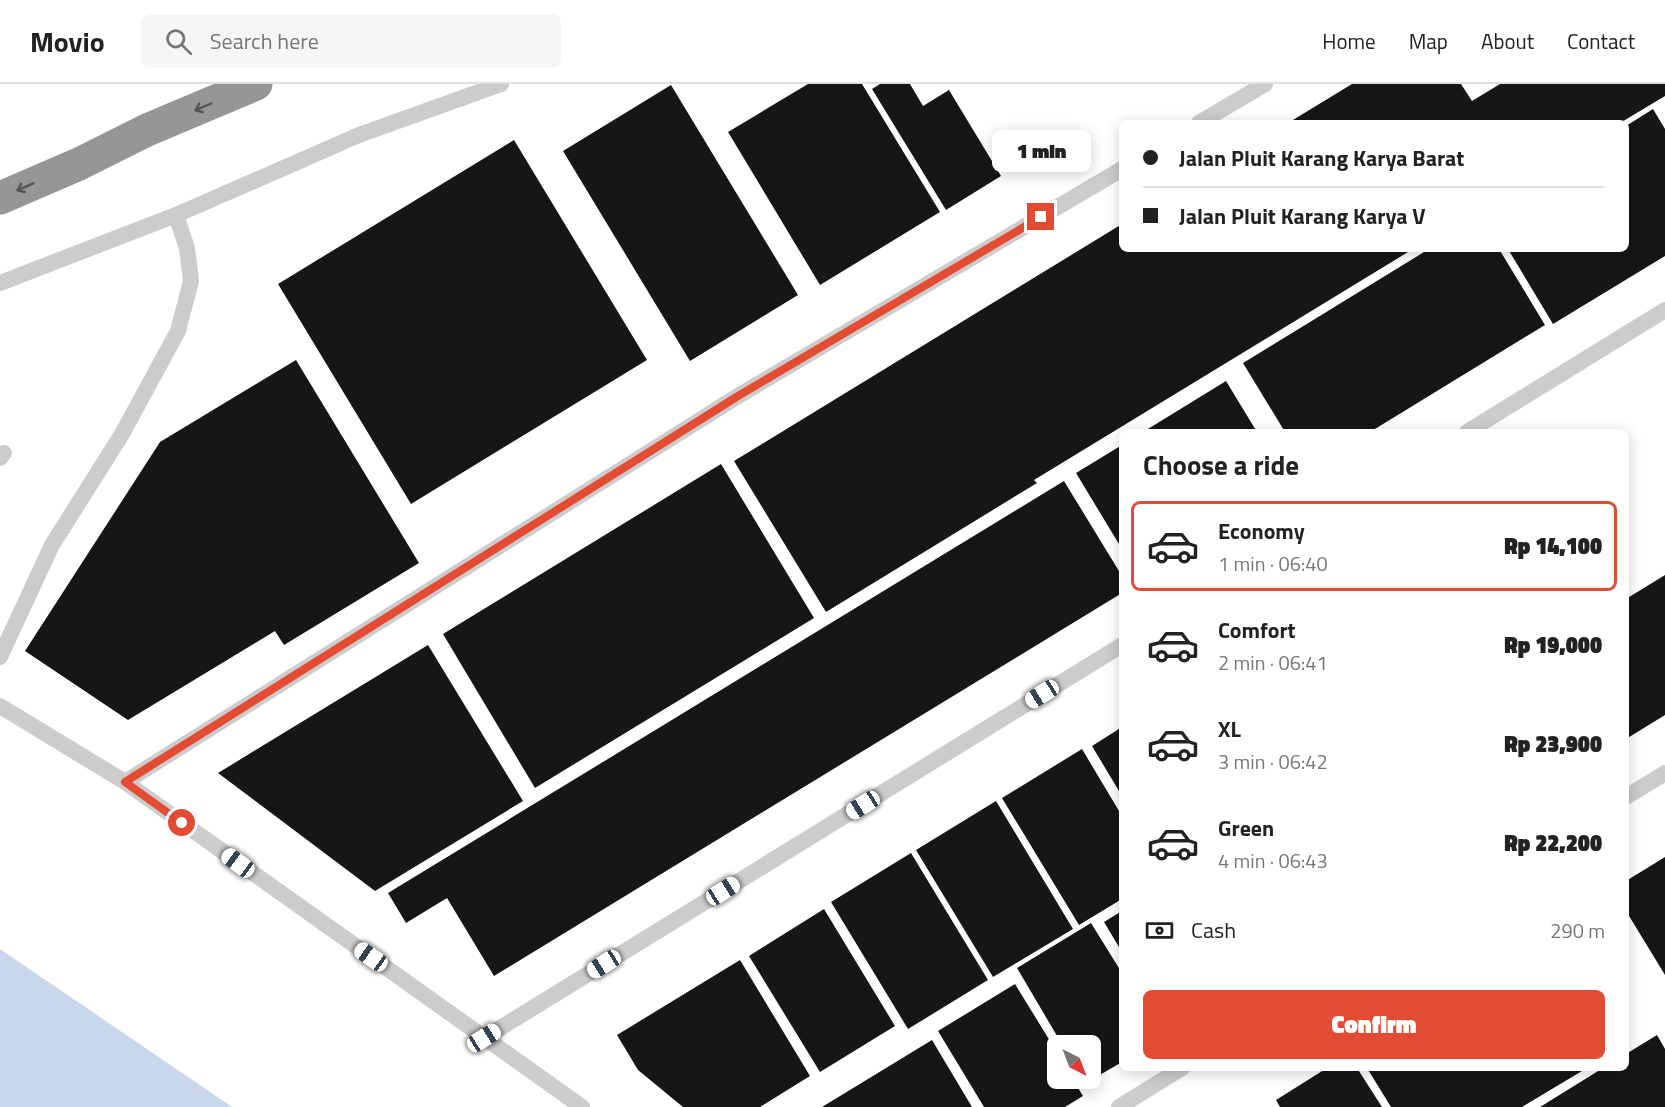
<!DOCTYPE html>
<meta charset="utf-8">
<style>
body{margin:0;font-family:"Titillium Web",sans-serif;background:#f6f6f6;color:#222;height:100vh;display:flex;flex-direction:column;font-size:22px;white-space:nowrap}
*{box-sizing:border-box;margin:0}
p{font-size:20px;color:#767676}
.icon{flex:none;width:33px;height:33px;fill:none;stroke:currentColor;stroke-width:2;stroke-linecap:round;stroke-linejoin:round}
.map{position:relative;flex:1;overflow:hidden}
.drawer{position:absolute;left:1119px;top:345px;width:510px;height:642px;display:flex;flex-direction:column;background:#fff;border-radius:9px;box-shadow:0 3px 15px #0003}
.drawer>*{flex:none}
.banner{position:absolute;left:1119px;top:36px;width:510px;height:132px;border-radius:9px;box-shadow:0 3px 15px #0003;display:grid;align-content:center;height:132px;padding:0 24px;background:#fff}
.needle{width:39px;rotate:138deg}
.controls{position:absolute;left:1047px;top:951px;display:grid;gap:12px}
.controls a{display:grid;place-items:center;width:54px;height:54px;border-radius:9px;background:#fff;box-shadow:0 3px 15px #0003;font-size:30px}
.end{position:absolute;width:27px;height:27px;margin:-14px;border:8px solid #e34c33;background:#fff;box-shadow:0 0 0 3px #fff}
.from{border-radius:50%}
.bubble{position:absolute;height:42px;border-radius:9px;background:#fff;box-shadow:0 3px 15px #0003;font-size:20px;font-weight:800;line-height:42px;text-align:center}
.car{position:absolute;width:18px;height:36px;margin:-18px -9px;border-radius:8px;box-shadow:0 0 4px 2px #0007;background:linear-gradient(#fff 24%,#345 0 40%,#fff 0 76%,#345 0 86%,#fff 0)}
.banner b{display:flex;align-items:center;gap:21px;height:57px;font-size:22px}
.banner b+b{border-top:2px solid #e0e0e0}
.banner i{width:15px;height:15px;background:#222}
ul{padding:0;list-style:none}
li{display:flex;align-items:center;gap:18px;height:90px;margin:0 12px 9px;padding:0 12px;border:3px solid transparent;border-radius:9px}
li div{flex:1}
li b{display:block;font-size:22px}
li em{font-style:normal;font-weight:800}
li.on{border-color:#e34c33}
li>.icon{width:54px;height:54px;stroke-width:1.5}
h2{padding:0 24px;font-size:27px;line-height:72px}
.pay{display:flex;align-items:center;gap:15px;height:66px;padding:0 24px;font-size:22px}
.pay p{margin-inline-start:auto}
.cta{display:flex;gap:12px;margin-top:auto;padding:12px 24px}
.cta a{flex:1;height:69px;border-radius:9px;background:#e34c33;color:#fff;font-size:24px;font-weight:800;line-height:69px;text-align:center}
header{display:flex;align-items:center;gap:36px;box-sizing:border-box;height:84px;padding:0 30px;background:#fff;border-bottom:2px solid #e0e0e0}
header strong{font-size:28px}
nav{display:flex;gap:33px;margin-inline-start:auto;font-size:21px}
.search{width:420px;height:54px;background:#f6f6f6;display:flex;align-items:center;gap:15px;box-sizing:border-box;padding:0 21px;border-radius:9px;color:#767676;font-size:22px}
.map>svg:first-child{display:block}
.water{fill:#c9d7ec}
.building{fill:#161616}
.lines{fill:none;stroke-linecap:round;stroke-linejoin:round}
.service{stroke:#ccc;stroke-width:16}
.motorway{stroke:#969696;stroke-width:33}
.oneway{stroke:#535353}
.route{stroke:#e34c33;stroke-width:8}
</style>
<header>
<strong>Movio</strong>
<div class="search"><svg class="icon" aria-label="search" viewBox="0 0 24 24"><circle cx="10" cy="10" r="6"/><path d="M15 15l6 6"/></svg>Search here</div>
<nav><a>Home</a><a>Map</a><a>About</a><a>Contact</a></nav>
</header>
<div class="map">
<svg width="1665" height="1023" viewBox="0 0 1665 1023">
<rect width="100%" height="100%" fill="#fff"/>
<path class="water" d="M0,865l232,158h-232z"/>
<path class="building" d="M808,0h54l78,128 -120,73 -92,-153z
M880,0h30l13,22 26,-16 52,86 -55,34 -74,-121z
M1352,0h109l11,17 28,-17h165v12l-45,27h-332z
M671,1l127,210 -108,66 -127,-210z
M1653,25l12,20v127l-112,68 -45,-75h118v-123z
M514,56l133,220 -236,144 -133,-220z
M1122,140v25h291l-379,231 3,3 -211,129 -92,-151z
M1429,165h70l46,76 -175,107h-85l-42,-69z
M296,276l123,203 -135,82 -9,-14 -147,89 -103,-69 135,-209z
M1226,297l31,51h-114z
M1122,361v104l-46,-76z
M721,380l93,154 -279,170 -92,-154z
M1064,397l58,95v17l-628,383 -47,-78 -41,25 -18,-30z
M1665,491v140l-39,24v-140z
M428,561l95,156 -148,90 -157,-118z
M1122,643v69l-30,-50z
M1082,665l40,67v83l-43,26 -77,-127z
M996,717l77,128 -80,48 -77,-127z
M911,769l77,127 -80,49 -77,-127z
M1665,773v118l-39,-64v-30z
M824,825l71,117 -75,46 -71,-116z
M1122,827v41l-18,-30z
M1091,839l31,50v89l-36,21 -3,-5h7v-32h-27l-46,-78z
M740,876l70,116 -50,31h-77l-45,-37 -21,-35z
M1015,900l43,70v24h14l11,18 -18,11h-81l-46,-76z
M1657,951l8,14v58h-125l63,-39h23v-14z
M932,956l40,67h-150z
M1327,984h30l25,39h-102l-4,-7z
M1367,984h220l-65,39h-131z"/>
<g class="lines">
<path class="service" d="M1199,39l66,-39
M0,199l176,-68 183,-80 142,-51
M1467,348l198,-122
M0,374l4,-5
M0,573l52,-112 70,-111 56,-103 13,-50 -4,-33 -11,-33
M0,622l125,76 457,325
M125,698l613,-386 384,-227
M1626,713l39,-24
M484,954l638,-393
M1119,1023l63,-39"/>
<path class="motorway" d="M0,114l79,-34 68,-34 109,-46"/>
</g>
<defs><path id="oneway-shaft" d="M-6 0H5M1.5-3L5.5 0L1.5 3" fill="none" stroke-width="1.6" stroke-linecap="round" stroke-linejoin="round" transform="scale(1.5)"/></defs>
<g class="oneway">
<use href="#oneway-shaft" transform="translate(203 23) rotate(157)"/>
<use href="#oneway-shaft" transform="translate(25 103) rotate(156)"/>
</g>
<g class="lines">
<path class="route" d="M182,739l-57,-41 613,-386 303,-179"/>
</g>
</svg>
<div class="controls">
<a><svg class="needle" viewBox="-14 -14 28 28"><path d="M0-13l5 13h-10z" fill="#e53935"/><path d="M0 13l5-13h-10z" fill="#767676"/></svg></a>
</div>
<i class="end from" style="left:182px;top:739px"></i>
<i class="end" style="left:1041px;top:133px"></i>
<div class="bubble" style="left:992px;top:46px;width:99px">1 min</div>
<i class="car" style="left:1042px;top:610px;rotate:238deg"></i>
<i class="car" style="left:863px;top:721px;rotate:238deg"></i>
<i class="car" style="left:238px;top:779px;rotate:306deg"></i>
<i class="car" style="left:723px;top:807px;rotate:58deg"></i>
<i class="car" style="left:371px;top:873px;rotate:305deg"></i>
<i class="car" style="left:604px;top:880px;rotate:238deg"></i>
<i class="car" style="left:484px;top:954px;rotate:58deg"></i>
<div class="banner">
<b><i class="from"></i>Jalan Pluit Karang Karya Barat</b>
<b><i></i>Jalan Pluit Karang Karya V</b>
</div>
<section class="drawer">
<h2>Choose a ride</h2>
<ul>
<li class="on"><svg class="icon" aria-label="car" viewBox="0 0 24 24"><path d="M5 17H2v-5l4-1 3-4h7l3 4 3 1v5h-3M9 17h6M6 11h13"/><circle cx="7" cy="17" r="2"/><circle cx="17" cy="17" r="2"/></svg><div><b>Economy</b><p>1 min · 06:40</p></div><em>Rp 14,100</em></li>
<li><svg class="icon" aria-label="car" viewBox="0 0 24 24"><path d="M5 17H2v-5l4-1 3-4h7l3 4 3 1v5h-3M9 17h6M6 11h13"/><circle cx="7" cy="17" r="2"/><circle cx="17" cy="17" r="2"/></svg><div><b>Comfort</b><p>2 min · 06:41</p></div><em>Rp 19,000</em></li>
<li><svg class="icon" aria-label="car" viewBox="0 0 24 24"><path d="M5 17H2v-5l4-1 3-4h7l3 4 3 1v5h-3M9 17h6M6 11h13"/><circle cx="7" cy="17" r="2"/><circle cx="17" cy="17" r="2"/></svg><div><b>XL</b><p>3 min · 06:42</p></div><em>Rp 23,900</em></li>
<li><svg class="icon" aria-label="car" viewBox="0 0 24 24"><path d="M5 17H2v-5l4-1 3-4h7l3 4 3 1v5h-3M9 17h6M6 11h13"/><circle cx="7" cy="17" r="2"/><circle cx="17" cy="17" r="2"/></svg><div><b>Green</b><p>4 min · 06:43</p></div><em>Rp 22,200</em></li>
</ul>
<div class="pay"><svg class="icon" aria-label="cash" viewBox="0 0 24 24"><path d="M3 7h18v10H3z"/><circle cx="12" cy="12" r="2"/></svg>Cash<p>290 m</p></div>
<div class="cta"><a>Confirm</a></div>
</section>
</div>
